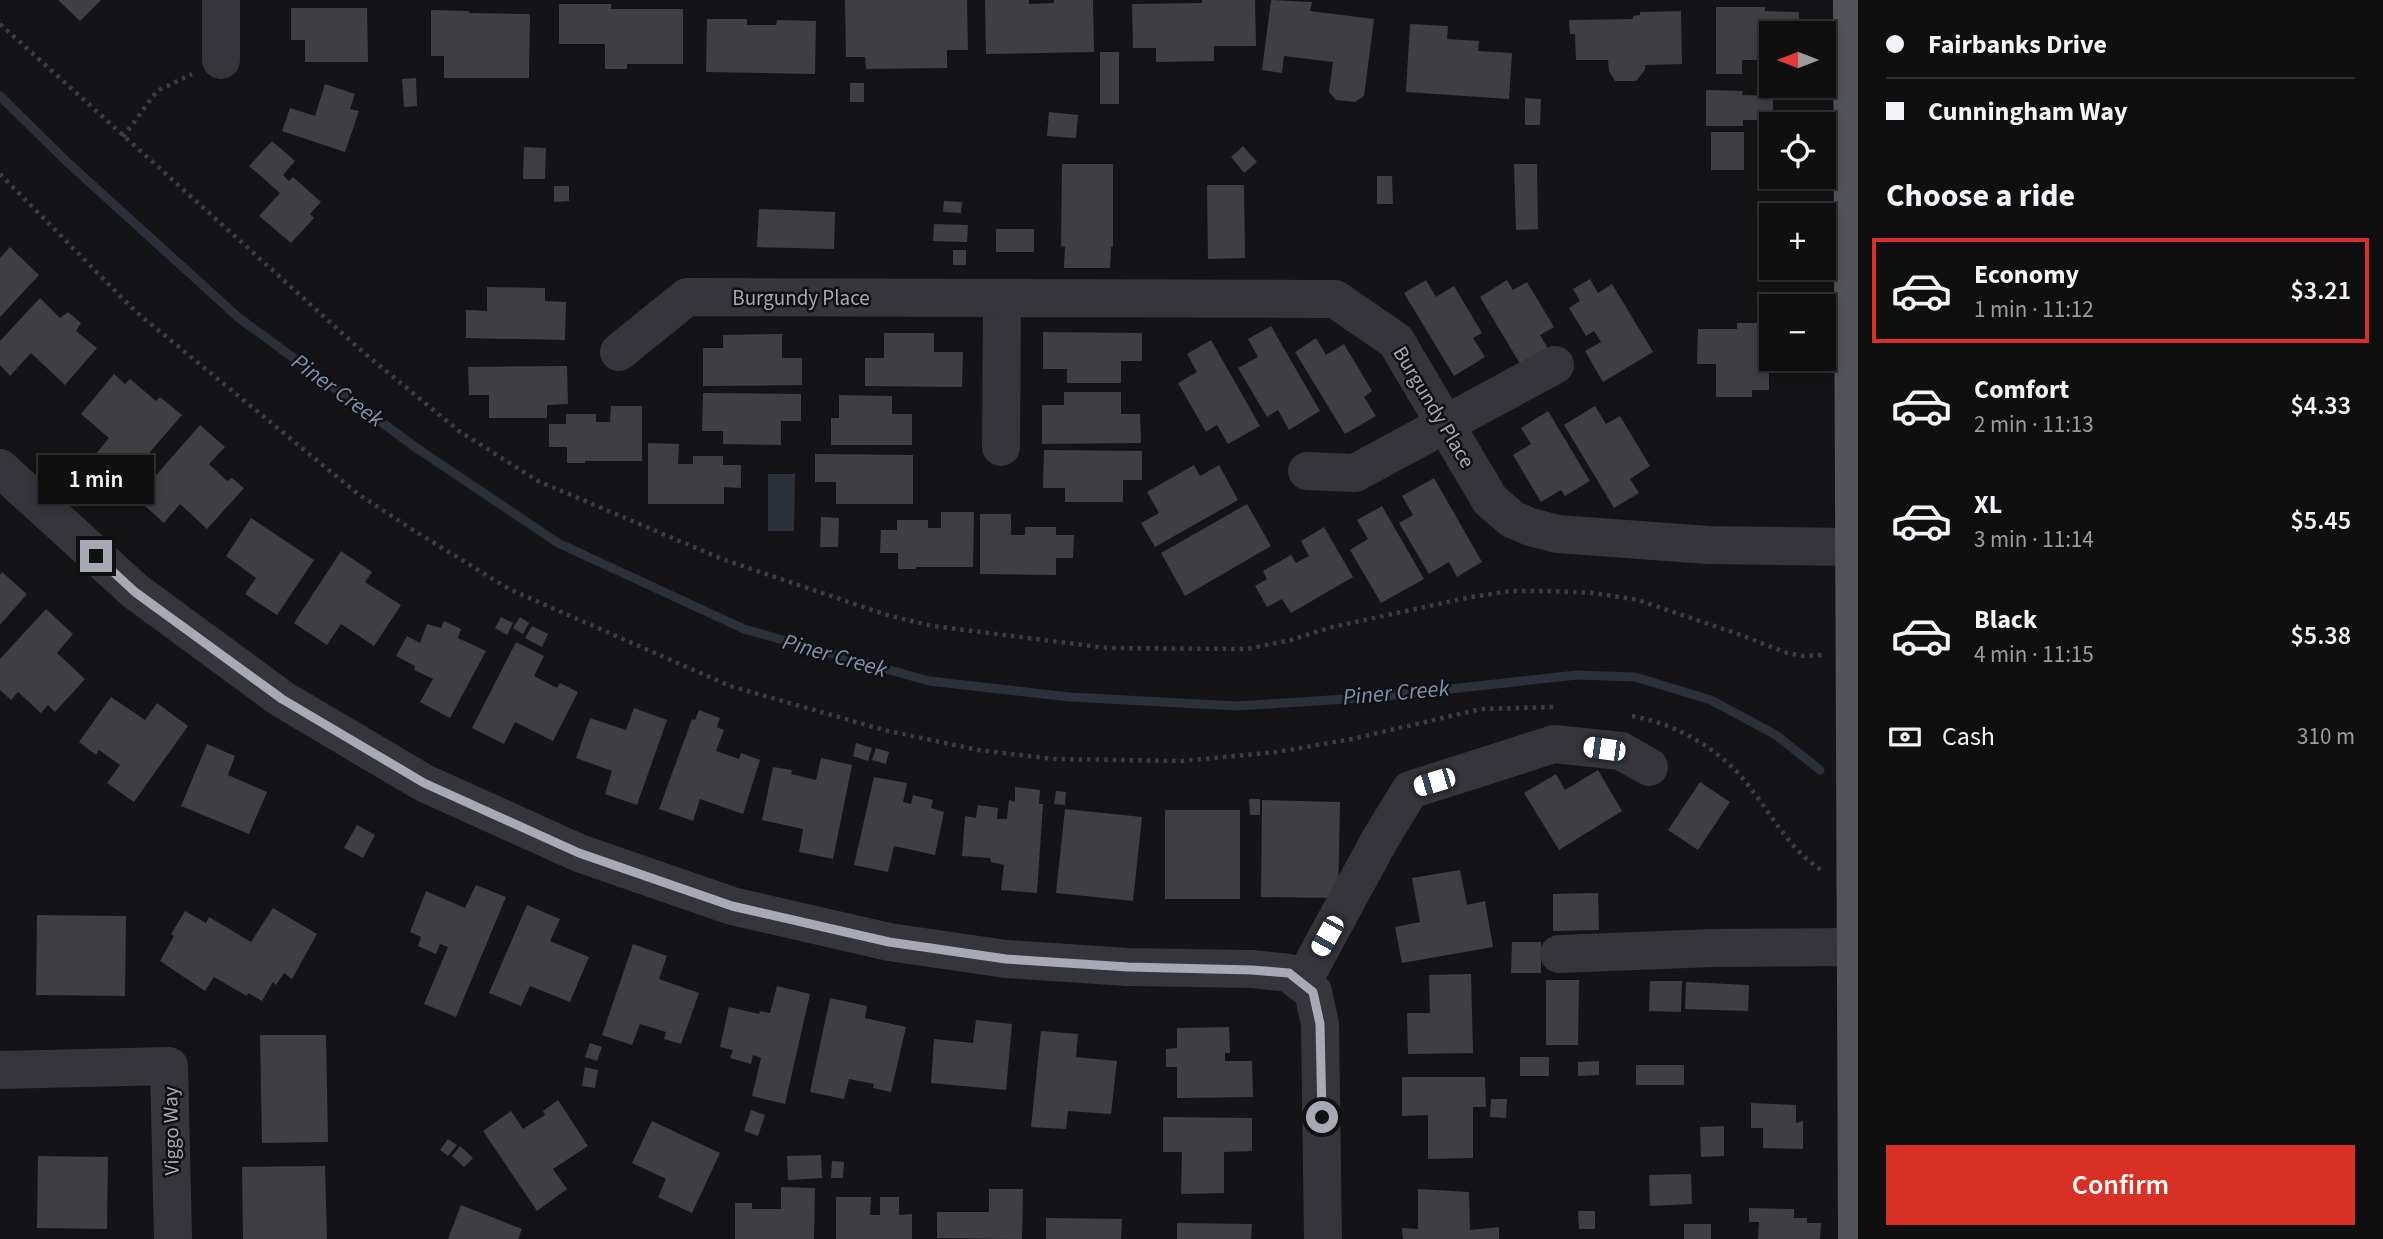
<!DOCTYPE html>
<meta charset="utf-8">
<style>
body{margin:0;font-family:"Source Sans 3",sans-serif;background:#181819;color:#f1f3f6;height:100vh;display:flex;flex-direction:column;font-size:26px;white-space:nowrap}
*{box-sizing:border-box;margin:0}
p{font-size:23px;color:#9b9c9f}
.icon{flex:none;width:38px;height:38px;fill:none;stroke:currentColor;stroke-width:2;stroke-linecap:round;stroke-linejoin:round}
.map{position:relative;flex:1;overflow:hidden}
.side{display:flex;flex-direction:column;background:#0f0f10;width:525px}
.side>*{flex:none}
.banner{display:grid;align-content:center;height:154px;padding:0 28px;background:#0f0f10}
.needle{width:46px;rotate:270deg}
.fabs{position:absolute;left:1759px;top:21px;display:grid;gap:14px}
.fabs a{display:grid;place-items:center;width:77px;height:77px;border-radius:0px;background:#0f0f10;box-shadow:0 4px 10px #0003,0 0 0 2px #2f2f30;font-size:35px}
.end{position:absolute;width:32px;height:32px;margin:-16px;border:9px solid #a7a9b5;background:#111;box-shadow:0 0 0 4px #111}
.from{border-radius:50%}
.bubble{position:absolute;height:49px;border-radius:0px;background:#0f0f10;box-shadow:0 4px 10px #0003,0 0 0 2px #2f2f30;font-size:23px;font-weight:600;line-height:49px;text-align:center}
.car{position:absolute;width:21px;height:42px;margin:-21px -10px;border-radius:9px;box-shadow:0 0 5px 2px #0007;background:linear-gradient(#fff 24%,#345 0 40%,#fff 0 76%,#345 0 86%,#fff 0)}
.banner b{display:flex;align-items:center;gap:24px;height:66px;font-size:26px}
.banner b+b{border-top:2px solid #2f2f30}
.banner i{width:18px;height:18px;background:#f1f3f6}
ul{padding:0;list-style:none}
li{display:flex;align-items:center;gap:21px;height:105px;margin:0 14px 10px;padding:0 14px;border:4px solid transparent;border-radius:0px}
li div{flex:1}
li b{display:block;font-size:26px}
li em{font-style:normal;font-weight:600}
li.active{border-color:#d93025}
li>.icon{width:63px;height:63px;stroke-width:1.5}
h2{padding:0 28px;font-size:32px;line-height:84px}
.pay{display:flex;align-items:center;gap:18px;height:77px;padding:0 28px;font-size:26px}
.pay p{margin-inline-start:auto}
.action{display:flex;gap:14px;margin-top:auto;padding:14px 28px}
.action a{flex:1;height:80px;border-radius:0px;background:#d93025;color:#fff;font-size:28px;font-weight:600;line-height:80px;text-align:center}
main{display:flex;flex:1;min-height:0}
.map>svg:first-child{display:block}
.water{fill:#2b3039}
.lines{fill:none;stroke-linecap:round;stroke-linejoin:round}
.stream{stroke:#2b3039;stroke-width:9}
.building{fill:#3f3e43}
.path{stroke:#3c3c42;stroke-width:4.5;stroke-dasharray:3.5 5;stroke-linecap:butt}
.minor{stroke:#35353b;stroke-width:38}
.major{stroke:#525259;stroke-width:38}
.route{stroke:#a7a9b5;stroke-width:9}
.labels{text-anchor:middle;stroke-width:5;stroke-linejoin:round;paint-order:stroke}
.street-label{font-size:21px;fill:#a7a9b5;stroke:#100f11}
.water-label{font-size:23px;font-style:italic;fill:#7f91af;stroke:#100f11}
</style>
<main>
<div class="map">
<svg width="1858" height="1239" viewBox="0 0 1858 1239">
<rect width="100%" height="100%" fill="#141416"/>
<path class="water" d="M768,474h27l-1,57h-26z"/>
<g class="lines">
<path class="stream" d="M0,96l66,65 173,157 179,131 140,94 186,86 185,52 141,16 167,9 140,-9 200,-22 58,2 76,23 65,35 44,35"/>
</g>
<path class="building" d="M58,0h43l-21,21z
M845,0h122l1,50h-21v18l-81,1 -1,-12h-19z
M985,0h44v4l25,-1v-3h39l1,52 -108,2z
M1202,0h53l1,46h-42v15l-58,1v-14h-23l-1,-44 70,-1z
M1271,0l41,2 -2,9 64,8 -10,77 -9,6 -19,-2 -7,-8 4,-30 -49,-6 -2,17 -20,-3z
M559,4h52v5h72v55h-56v5h-22v-25h-46z
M1716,7h49v4l34,1v21h-28v53h28v6h-35v-32h-22v14h-26z
M291,8h76l1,54h-63v-22h-14z
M431,10l38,1v2l61,1 -1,64h-85v-22h-13z
M1681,11l1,53 -37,1v5l-9,11h-21l-6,-10 -1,-11h-32l-1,-26h-5l-1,-14 64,-1v-3l7,-1v-3z
M707,19h40v6h29l1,-5 39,1 -1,53 -109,-2z
M1410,24l38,2 -1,13 32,2 -1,10 34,2 -3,46 -103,-7z
M1100,52h19v52h-19z
M416,78l1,28 -13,1 -2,-28z
M850,83h14v19h-14z
M325,84l30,10 -5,15 9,2 -14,41 -63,-21 8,-23 25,8z
M1706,90l37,1 -1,4 31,1v24h-30v6h-37z
M1525,98l16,1 -1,26h-15z
M1049,112l29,3 -2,23 -29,-2z
M1711,132h33v38h-33z
M272,141l23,20 -12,14 6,6 4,-4 28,25 -11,12 4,4 -23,25 -32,-27 21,-23 -31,-27z
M1243,146l14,16 -13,11 -13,-16z
M524,147l22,1 -1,31h-22z
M1062,164h51v83h-2l-1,21h-46l1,-21 -4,-1z
M1514,164h23l1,65 -22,1z
M1377,176h15l1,28h-16z
M1207,185h37l1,73 -37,1z
M554,186h15v15l-15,1z
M944,201l18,1 -1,11 -18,-1z
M759,209l76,3 -1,37 -77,-2z
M934,224l34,1 -1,17 -34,-1z
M996,229h38v23h-38z
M10,247l29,28 -39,42v-59z
M953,250h13v15h-13z
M1590,279l8,14 14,-9 41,68 -50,30 -18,-31 16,-9 -7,-11 -8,5 -17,-28 11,-7 -7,-12z
M1426,280l10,17 18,-11 28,47 -9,5 12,19 -31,19 -50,-83z
M1507,280l6,10 14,-8 27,45 -14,8 9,15 -27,17 -42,-70z
M487,287l58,1v13l21,1 -1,38 -99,-2v-28l21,1z
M40,298l20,20 8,-6 13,11 -5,8 21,17 -32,37 -34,-32 -21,23 -10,-11v-24z
M1737,323h32v67h-17v7h-36v-33h-19l1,-35h39z
M1271,326l49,85 -31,19 -11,-20 -11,7 -29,-49 20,-11 -10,-18z
M1043,332l99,1v28h-21v22h-54v-14h-24z
M884,333h50v19h29l-1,35 -97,-1v-28h19z
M782,334v24h20v27l-99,1v-38h20v-13z
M1316,338l10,17 18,-11 28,47 -8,6 12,19 -31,18 -50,-82z
M1211,340l49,86 -32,18 -11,-19 -11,7 -28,-49 19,-11 -10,-18z
M567,366l1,38 -21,1v13h-58v-23h-20l-1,-28z
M114,374l11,10 5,-5 26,22 4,-4 22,18 -58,67 -30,-26 15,-18 -28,-24z
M1064,392h57v22h19l1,29 -99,1v-39h22z
M703,393l98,1v27h-20v24l-58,-1v-13h-21z
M839,395l53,1v18h20v31h-81v-27h8z
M611,406h31v55h-57v2h-18v-16h-18v-23h17v-10h30v8h14z
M1595,406l11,18 14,-8 30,50 -20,13 9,14 -25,15 -50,-83z
M1548,411l42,70 -25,15 -4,-6 -20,12 -28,-47 18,-11 -10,-16z
M200,425l25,22 -16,17 18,17 5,-3 12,10 -37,41 -27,-25 -16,19 -28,-25z
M648,443l31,1 -1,20h15v-8h30v9h18v23l-17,-1v17h-76z
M1044,450l98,1v29h-19v22h-58v-14h-22z
M815,454l98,1v49h-77v-22h-21z
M1194,465l6,11 19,-11 19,35 -83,47 -14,-24 18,-10 -12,-21z
M1434,478l48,84 -25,15 -8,-15 -20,12 -30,-51 14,-8 -11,-19z
M1247,504l24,42 -86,50 -24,-43z
M1382,506l42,73 -43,24 -31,-53 18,-11 -11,-19z
M941,512h33l-1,55h-57v2h-18v-16h-18l1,-23h16v-10h31v8h13z
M980,514h31v21h14v-8h31v8h18l-1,23h-17v17l-76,-1z
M821,517l18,1 -1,29h-18z
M251,518l63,42 -37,55 -32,-21 11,-16 -30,-22z
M1324,527l29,50 -62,36 -9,-14 -15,8 -12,-21 12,-7 -4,-8 28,-16 5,8 13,-7 -8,-15z
M341,551l31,21 -7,10 36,23 -27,41 -33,-22 -14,21 -33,-22z
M2,572l25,22 -27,31v-50z
M46,609l27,25 -16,19 28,26 -30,33 -7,-7 -7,8 -23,-21 -7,8 -11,-10v-31z
M501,617l12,6 -6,12 -12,-7z
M520,617l9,6 -6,11 -10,-6z
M444,621l17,8 -3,9 28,13 -36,67 -30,-16 13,-23 -19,-9 1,-4 -19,-10 11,-20 13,7 7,-19 14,4z
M532,626l16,8 -6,13 -17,-9z
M516,642l28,14 -10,20 23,12 3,-5 18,9 -25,49 -38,-19 -11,22 -32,-16z
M111,697l34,23 12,-17 31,23 -54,76 -27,-19 13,-18 -21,-15 -3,5 -17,-13z
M634,708l33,12 -30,85 -32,-11 7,-23 -36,-13 14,-40 36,12z
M699,710l21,8 -3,9 7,3 -8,21 23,8 2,-6 19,7 -17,54 -43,-15 -7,22 -34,-12 33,-90 3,1z
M856,743l16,5 -4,13 -15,-5z
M207,744l28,12 -7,19 39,17 -18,42 -68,-28z
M876,748l13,4 -3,12 -14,-4z
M821,758l31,7 -19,94 -34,-7 4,-23 -41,-9 11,-53 19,3 -1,4 25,6z
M1598,770l24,41 -63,39 -35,-57 32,-19 9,16z
M874,777l33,6 -4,19 8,2 2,-9 20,5 -2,8 13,4 -9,43 -41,-9 -6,26 -34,-7z
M1700,782l30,20 -32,48 -30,-20z
M1015,787l25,3 -1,14h4l-6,89 -36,-3 3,-25 -13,-3 -1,-4 -28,-2 3,-40 11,2 2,-13 20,3 -1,11h10l2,-19 6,2z
M1056,791l10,1 -1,13 -11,-1z
M1249,799h11v16h-10z
M1262,800l78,2 -2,96 -77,-1z
M1065,809l77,8 -9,84 -77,-8z
M1165,810h75v89h-75z
M357,825l18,10 -12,23 -19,-10z
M1460,870l7,35 18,-4 8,46 -91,16 -7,-36 25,-5 -8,-44z
M476,885l30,12 -50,120 -32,-13 24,-57 -8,-3 -4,10 -18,-8 3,-9 -11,-5 16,-41 39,17z
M1598,893l1,37 -46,1v-37z
M527,905l33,14 -10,22 39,16 -19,45 -40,-16 -9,20 -32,-13z
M273,908l44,26 -25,45 -8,-6 -8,12 -3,-3 -11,19 -14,-8 -1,3 -33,-19 -9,14 -45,-30 14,-25 -3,-2 14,-23 21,12 3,-6 42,25z
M37,915l89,1 -1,80 -89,-1z
M1512,942h29v31h-30z
M633,944l34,12 -8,23 40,14 -18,51 -17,-5 2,-7 -26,-8 -8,21 -30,-10z
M1471,974l2,79 -65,1 -1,-41h23l-1,-38z
M1546,980h33l-1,65h-32z
M1650,981h32l-1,31 -32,-1z
M1686,982l63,3 -1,26 -63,-2z
M777,986l33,8 -25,110 -33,-8 9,-38 -8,-3 -2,9 -21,-6 3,-8 -13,-3 9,-40 30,7 1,-3 10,2z
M830,998l37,8 -2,12 41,9 -15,65 -18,-4 1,-4 -25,-5 -5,20 -34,-7z
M976,1020l36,4 -6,66 -75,-7 3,-44 39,4z
M1229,1027l1,26h-5v8h27l1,36 -76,1v-31h-11v-18l11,-1v-20z
M1041,1031l37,3 -2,23 41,4 -6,53 -43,-3 -2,18 -35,-2z
M260,1035h66l2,107 -66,1z
M590,1043l12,4 -5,14 -12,-4z
M1520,1057h29v19h-29z
M1599,1061v14l-21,1v-14z
M1636,1065h48v20h-48z
M585,1067l13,3 -3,18 -13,-2z
M1402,1077h83l1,30h-13v51l-45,1v-44l-26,1z
M1491,1099h16l-1,19 -16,-1z
M558,1100l30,46 -35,23 14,20 -30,22 -54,-80 28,-20 12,18 22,-14 -2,-4z
M1751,1103l45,2v18l7,-2v28l-40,-1v-20h-12z
M751,1110l14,5 -7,21 -14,-5z
M1163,1117l89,1v33l-28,1v41l-43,1 1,-42h-19z
M652,1121l68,32 -28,60 -34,-16 8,-18 -34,-16z
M1724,1126v30l-23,1 -1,-30z
M448,1139l9,6 -9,11 -8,-6z
M460,1146l13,12 -9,9 -12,-11z
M821,1155l1,23 -34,2 -1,-24z
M38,1156l70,1 -1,72 -70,-1z
M832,1161l12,1 -1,16h-12z
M325,1166l2,73h-84l-1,-72z
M1691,1174l1,30 -42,2 -1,-31z
M781,1187l34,1 -1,51h-79v-36h17v6h29z
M989,1189h34l-1,50 -85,-1v-26h52z
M1418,1189l51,3 1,38 29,-3v12h-96l-1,-11 16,1z
M836,1197h35l-1,18h10v-18h19v18l13,-1v25h-76z
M461,1205l61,24 -4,10h-70z
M1749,1208l45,1v9h13v5h14l-1,16h-62l1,-17h-10z
M1578,1211h17v18h-16z
M1046,1218l76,1 -1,20h-75z
M1177,1223l75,1 -1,15h-74z
M1684,1224h27v15h-27z"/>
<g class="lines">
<path class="path" d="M0,24l363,328 96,79 79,50 184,78 168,57 43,10 174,22 140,1 44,-9 41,-13 139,-30 40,-6h40l43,2 44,7 100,34 49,19 16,3 20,-1
M123,137l34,-46 35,-17
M0,174l135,137 223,183 55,36 96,59 221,97 154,44 94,20 76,9 128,2 95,-9 75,-13 129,-30 76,-2
M1632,716c39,7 75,26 103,54 32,33 49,77 88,101"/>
<path class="minor" d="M221,0v60
M619,352l68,-55 648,2 61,42 94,159 22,19 18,8 28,7 150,11 146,2
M1001,447l1,-148
M0,468l135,123 147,108 142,84 155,70 153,53 157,36 117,17 122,8 124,2 37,4 24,19 7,32 3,215
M1307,471l48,2 200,-108
M1559,954l154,-6 143,-1
M1302,983l77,-142 31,-51 144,-46 67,7 28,16
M0,1070l169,-4 4,173"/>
<path class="major" d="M1852,0l5,1239"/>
</g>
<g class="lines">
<path class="route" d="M96,556l39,36 147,107 142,84 155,70 153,53 157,36 117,17 122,8 124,3 37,3 24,19 7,32 2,93"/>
</g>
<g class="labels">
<g class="street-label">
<text x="801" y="305">Burgundy Place</text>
<text transform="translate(1434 407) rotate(59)" y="7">Burgundy Place</text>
<text transform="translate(171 1131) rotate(-91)" y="7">Viggo Way</text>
</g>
<g class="water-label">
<text transform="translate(338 390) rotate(36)" y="8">Piner Creek</text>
<text transform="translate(835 655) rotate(16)" y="8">Piner Creek</text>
<text transform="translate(1396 692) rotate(-5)" y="8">Piner Creek</text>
</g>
</g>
</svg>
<div class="fabs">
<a><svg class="needle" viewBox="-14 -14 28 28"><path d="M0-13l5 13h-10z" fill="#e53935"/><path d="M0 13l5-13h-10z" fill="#9b9c9f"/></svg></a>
<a><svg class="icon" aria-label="locate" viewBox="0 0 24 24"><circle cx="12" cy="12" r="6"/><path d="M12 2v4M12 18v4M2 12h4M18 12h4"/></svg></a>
<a>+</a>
<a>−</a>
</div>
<i class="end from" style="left:1322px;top:1117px"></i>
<i class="end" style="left:96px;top:556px"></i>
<div class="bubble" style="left:38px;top:455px;width:116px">1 min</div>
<i class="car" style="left:1604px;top:749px;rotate:278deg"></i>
<i class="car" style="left:1434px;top:782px;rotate:253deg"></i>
<i class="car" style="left:1327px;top:936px;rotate:209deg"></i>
</div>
<section class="side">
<div class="banner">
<b><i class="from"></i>Fairbanks Drive</b>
<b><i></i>Cunningham Way</b>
</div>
<h2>Choose a ride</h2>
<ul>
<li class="active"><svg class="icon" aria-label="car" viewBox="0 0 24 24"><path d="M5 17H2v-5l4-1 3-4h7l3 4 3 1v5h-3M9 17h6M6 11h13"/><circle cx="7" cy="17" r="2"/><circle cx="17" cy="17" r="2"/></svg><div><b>Economy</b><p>1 min · 11:12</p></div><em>$3.21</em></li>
<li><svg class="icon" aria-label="car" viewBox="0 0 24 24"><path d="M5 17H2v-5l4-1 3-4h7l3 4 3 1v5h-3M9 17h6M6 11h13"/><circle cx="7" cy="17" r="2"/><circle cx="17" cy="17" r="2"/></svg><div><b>Comfort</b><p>2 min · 11:13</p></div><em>$4.33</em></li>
<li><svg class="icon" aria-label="car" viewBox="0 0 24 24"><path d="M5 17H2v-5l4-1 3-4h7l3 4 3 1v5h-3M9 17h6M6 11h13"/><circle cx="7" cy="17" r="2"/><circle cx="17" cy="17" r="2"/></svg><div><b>XL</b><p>3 min · 11:14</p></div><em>$5.45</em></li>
<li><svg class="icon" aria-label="car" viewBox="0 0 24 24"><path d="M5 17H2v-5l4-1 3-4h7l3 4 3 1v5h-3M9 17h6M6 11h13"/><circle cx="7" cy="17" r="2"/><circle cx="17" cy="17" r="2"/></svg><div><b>Black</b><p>4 min · 11:15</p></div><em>$5.38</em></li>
</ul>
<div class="pay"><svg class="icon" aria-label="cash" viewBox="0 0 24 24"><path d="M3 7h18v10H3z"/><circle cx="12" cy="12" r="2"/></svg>Cash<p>310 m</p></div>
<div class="action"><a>Confirm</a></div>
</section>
</main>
